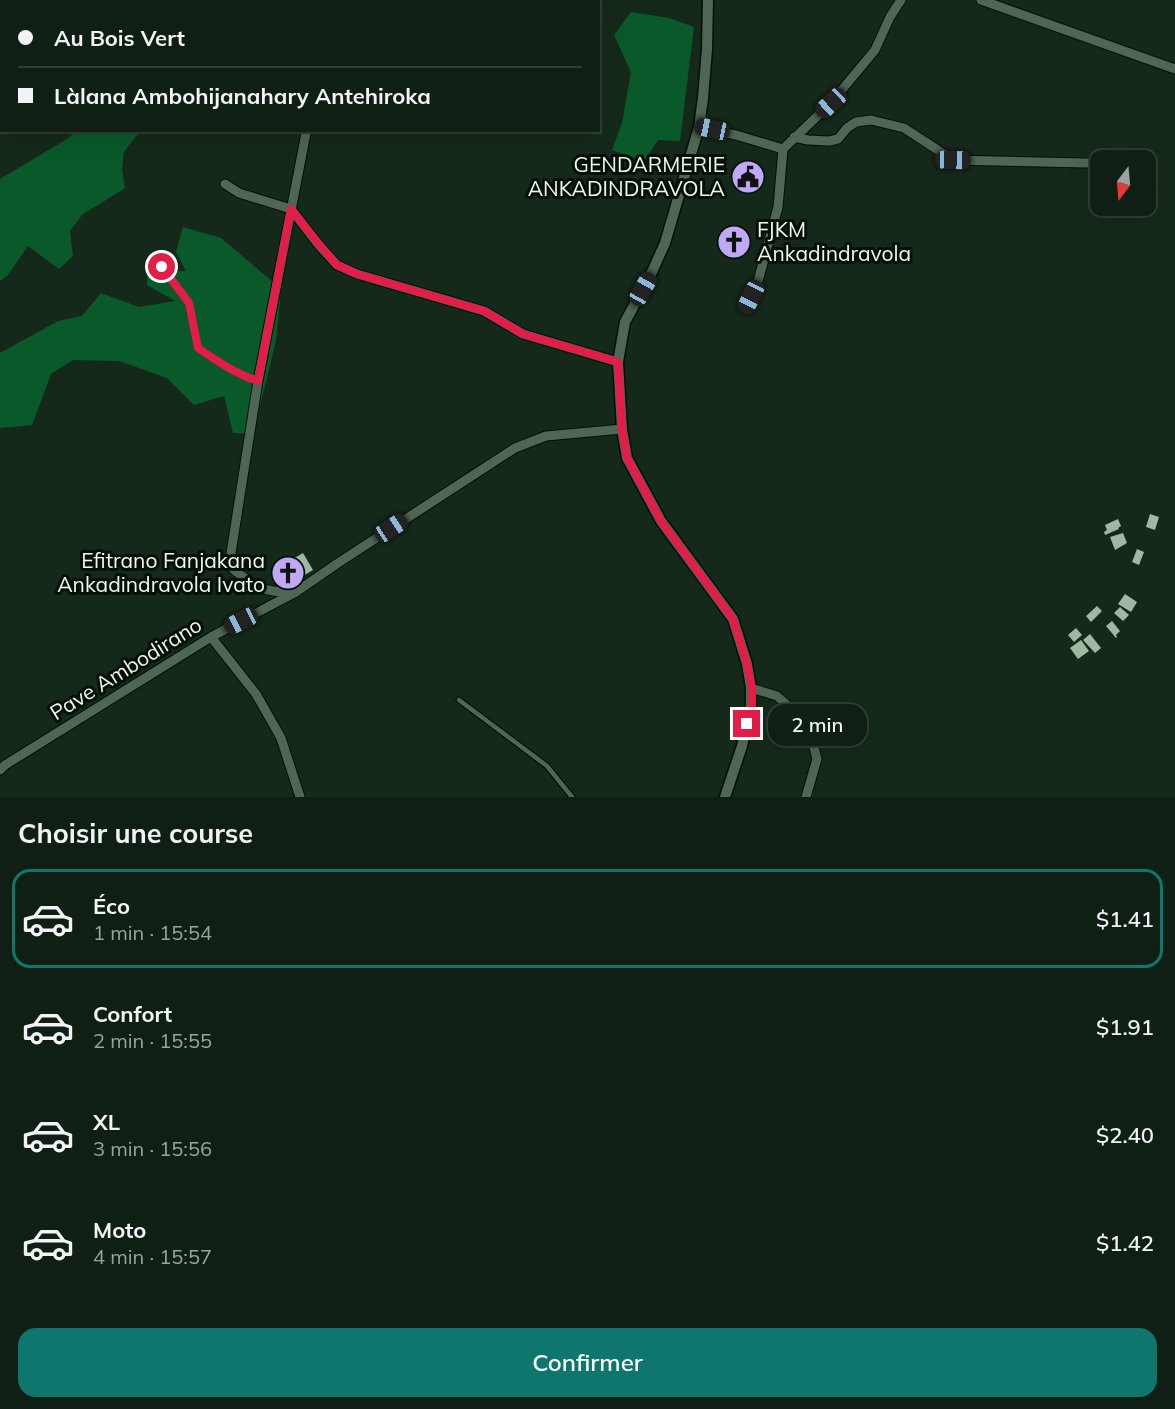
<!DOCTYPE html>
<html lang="fr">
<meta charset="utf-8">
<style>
body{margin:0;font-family:Mulish,sans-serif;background:#19271d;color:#f1f3f6;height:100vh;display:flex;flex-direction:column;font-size:22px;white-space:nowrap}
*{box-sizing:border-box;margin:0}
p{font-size:20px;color:#9ca2a0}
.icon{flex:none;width:33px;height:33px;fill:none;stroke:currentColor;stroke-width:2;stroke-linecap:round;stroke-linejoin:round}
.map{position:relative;height:797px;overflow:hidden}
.details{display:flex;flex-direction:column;background:#101f14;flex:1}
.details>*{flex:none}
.banner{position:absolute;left:0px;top:0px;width:600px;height:132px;box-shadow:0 6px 24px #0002,0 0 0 2px #303d34;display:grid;align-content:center;height:132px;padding:0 18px;background:#101f14}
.needle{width:39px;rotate:196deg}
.controls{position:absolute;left:1090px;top:150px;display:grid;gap:12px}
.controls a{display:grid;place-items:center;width:66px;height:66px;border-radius:12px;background:#101f14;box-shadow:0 6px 24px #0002,0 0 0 2px #303d34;font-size:30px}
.end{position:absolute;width:27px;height:27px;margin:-14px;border:8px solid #e11d48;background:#fff;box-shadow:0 0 0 3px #fff}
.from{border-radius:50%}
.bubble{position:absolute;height:42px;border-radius:18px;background:#101f14;box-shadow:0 6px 24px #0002,0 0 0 2px #303d34;font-size:20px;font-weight:600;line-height:42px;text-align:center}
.car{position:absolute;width:18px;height:36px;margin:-18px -9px;border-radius:8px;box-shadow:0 0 4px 2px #0007;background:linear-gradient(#222 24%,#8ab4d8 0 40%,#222 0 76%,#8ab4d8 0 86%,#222 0)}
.banner b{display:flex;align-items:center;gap:21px;height:57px;font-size:22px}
.banner b+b{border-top:2px solid #303d34}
.banner i{width:15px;height:15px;background:#f1f3f6}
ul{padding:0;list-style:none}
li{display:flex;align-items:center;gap:18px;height:99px;margin:0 12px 9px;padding:0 6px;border:3px solid transparent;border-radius:18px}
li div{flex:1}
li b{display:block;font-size:22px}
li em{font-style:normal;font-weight:600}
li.selected{border-color:#0f766e}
li>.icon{width:54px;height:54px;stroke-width:1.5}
h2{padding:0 18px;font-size:27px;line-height:72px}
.cta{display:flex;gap:12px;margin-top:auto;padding:12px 18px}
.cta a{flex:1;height:69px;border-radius:18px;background:#0f766e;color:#fff;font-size:24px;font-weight:600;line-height:69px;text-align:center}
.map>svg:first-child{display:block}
.forest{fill:#0a592a}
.building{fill:#9fb8a4}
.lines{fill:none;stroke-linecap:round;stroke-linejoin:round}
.service-casing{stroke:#011105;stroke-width:7}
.minor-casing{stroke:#011105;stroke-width:11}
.tertiary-casing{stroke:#011105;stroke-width:13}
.service{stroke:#4f6654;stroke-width:4.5}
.minor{stroke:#4f6654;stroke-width:9}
.tertiary{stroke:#4f6654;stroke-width:10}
.route{stroke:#e11d48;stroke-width:8}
.labels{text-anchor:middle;stroke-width:6;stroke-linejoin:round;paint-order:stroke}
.poi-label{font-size:21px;fill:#ecf9ee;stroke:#070f09;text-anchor:end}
.street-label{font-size:21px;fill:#ecf9ee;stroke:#070f09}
</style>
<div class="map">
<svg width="1175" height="797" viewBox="0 0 1175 797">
<rect width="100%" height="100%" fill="#15291a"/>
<path class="forest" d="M631,12l38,6 25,9 -14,114 -22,-1 -14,21 -32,-11 10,-27 9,-51 -17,-37z
M76,131h64l-16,21 -2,17 3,19 -43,27 -12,16 3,25 -14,13 -31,-23 -21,30 -7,5v-102l67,-40z
M183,227l38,11 60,51 -5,52 -23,93 -20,-1 -9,-37 -30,9 -27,-27 -48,-17 -46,-1 -22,14 -19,51 -32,3v-75l58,-32 24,-5 19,-23 38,14 36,-6 -28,-16v-15l39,1 -10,-19z"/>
<path class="building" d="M1150,514l9,3 -4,13 -9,-3z
M1118,519l3,7 -3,2 1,1 -14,6 -1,-3 3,-2 -2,-5z
M1123,533l4,10 -12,7 -5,-13z
M1137,549l7,3 -5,13 -7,-3z
M303,553l10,17 -25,15 -10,-17z
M1125,594l12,8 -6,10 -13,-8z
M1097,606l5,5 -11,11 -5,-6z
M1120,607l9,8 -6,6 -9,-8z
M1112,621l8,10 -4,4 1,2 -1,1 -10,-12z
M1076,628l6,7 -8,7 -6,-7z
M1090,634l11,14 -6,5 -12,-13z
M1081,640l8,11 -11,8 -8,-11z"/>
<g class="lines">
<g class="service-casing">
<path id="service" d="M162,267l27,36 9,45c19,13 38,26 60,33
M459,700l88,66 25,31"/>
</g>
<g class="minor-casing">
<path id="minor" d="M981,0l194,69
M699,127l37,8 47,14 48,-46 44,-53 15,-33 11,-17
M794,137l14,3 21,1 9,-2 9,-11 9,-6 15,-2 33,8 49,32 134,3
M225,184l14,9 52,16 27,35 19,21 20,9 127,37 39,23 95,28
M745,308l12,-23 21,-78 5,-58
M294,592c-30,1 -38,-5 -60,-22l-3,-17 27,-172 48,-248
M211,637l45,57 25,44 19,59
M751,688l26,8 31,28 9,35 -11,38
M0,770l5,-5 206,-128 85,-45 42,-29 177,-115 31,-12 76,-7"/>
</g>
<g class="tertiary-casing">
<path id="tertiary" d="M708,0l-1,49 -4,49 -4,29 -34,116 -13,29 -27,50 -7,40 4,67 5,29 34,63 72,98 14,45 4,24v18l-9,40 -17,51"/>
</g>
<use href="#service" class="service"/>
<use href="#minor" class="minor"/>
<use href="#tertiary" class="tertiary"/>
</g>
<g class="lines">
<path class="route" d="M162,267l27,36 9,45c19,13 38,26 60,33l33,-172 27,34 19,22 20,9 127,37 39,23 95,28 4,67 5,29 34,63 72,98 14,45 5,24v18l-5,18"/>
</g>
<defs>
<g id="civic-disc" transform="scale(1.725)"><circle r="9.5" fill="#bfa9f4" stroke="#070f09"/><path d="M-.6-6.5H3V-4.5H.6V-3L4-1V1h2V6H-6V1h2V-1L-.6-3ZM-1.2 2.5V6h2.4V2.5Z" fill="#111"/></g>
<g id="church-disc" transform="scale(1.725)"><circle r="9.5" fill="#bfa9f4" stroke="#070f09"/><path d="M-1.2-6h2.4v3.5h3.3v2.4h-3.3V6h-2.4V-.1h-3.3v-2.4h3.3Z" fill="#111"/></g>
</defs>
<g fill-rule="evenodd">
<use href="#civic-disc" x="748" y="177"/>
<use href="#church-disc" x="734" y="242"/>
<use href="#church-disc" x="288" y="573"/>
</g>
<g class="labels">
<g class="poi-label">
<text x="725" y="172">GENDARMERIE<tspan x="725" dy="24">ANKADINDRAVOLA</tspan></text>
<text x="757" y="237" text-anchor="start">FJKM<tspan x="757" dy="24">Ankadindravola</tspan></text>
<text x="265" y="568">Efitrano Fanjakana<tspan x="265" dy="24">Ankadindravola Ivato</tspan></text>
</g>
<g class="street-label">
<text transform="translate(126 669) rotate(-32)" y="7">Pave Ambodirano</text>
</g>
</g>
</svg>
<div class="controls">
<a><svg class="needle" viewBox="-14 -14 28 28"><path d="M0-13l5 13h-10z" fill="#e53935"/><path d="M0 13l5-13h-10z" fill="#9ca2a0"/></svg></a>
</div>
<i class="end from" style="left:162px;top:267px"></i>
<i class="end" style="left:747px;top:724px"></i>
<div class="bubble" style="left:768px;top:704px;width:99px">2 min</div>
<i class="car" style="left:831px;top:103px;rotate:227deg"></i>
<i class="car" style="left:712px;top:129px;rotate:282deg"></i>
<i class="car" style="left:953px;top:160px;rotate:91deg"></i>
<i class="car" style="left:643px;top:289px;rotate:29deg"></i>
<i class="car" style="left:751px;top:297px;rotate:206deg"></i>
<i class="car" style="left:391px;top:528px;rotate:57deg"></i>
<i class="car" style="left:241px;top:621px;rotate:243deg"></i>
<div class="banner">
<b><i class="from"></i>Au Bois Vert</b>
<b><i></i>Làlana Ambohijanahary Antehiroka</b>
</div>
</div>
<section class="details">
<h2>Choisir une course</h2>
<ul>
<li class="selected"><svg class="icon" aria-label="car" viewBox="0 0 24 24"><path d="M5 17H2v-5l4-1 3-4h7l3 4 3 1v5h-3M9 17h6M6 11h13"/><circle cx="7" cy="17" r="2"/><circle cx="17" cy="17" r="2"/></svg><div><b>Éco</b><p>1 min · 15:54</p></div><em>$1.41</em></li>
<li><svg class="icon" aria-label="car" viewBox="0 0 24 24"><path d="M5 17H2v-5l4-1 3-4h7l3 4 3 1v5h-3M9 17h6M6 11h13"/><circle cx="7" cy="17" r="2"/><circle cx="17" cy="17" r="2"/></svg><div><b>Confort</b><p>2 min · 15:55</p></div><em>$1.91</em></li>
<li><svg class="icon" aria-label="car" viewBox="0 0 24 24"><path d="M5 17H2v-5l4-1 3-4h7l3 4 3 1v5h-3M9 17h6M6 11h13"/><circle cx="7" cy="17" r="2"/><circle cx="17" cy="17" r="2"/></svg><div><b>XL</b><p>3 min · 15:56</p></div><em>$2.40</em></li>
<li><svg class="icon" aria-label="car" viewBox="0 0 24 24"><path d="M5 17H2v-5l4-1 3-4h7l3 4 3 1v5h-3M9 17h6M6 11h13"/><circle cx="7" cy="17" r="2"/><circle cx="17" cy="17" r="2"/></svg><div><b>Moto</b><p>4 min · 15:57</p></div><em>$1.42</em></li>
</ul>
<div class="cta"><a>Confirmer</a></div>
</section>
